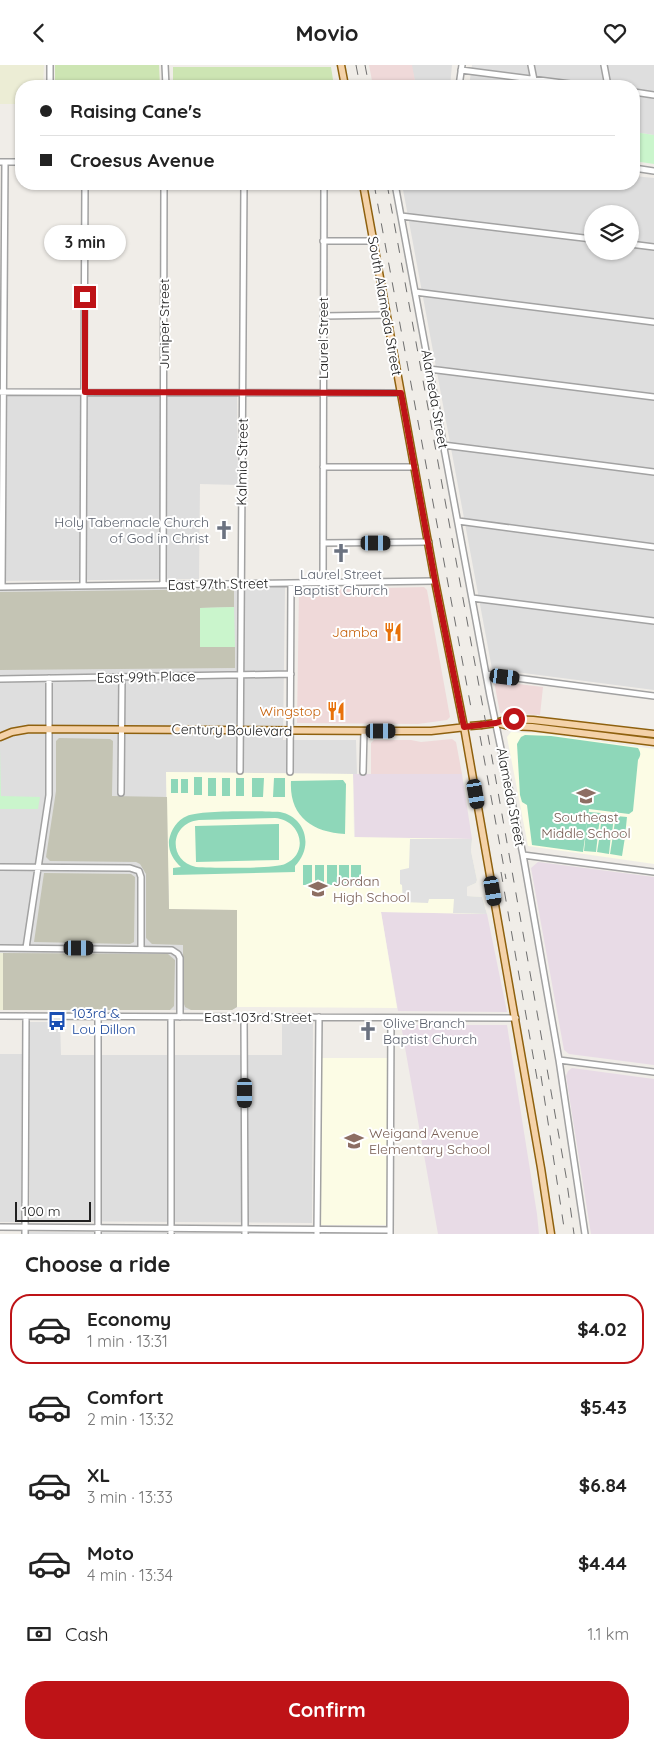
<!DOCTYPE html>
<meta charset="utf-8">
<style>
body{margin:0;font-family:Quicksand,sans-serif;background:#f6f6f6;color:#222;height:100vh;display:flex;flex-direction:column;font-size:19px;white-space:nowrap}
*{box-sizing:border-box;margin:0}
p{font-size:16px;color:#767676}
.icon{flex:none;width:28px;height:28px;fill:none;stroke:currentColor;stroke-width:2;stroke-linecap:round;stroke-linejoin:round}
.map{position:relative;height:1169px;overflow:hidden}
.drawer{display:flex;flex-direction:column;background:#fff;flex:1}
.drawer>*{flex:none}
.top-card{position:absolute;left:15px;top:15px;width:625px;height:110px;border-radius:20px;box-shadow:0 1px 4px #0004;display:grid;align-content:center;height:110px;padding:0 25px;background:#fff}
.buttons{position:absolute;left:584px;top:140px;display:grid;gap:10px}
.buttons a{display:grid;place-items:center;width:55px;height:55px;border-radius:50%;background:#fff;box-shadow:0 1px 4px #0004;font-size:25px}
.scale{position:absolute;left:15px;bottom:12px;width:76px;box-sizing:border-box;padding-left:5px;border:2px solid #212121;border-top:0;font-size:14px;line-height:18px;white-space:nowrap;color:#212121;-webkit-text-stroke:4px #fff;paint-order:stroke}
.end{position:absolute;width:22px;height:22px;margin:-11px;border:6px solid #be1317;background:#fff;box-shadow:0 0 0 2px #fff}
.from{border-radius:50%}
.bubble{position:absolute;height:35px;border-radius:18px;background:#fff;box-shadow:0 1px 4px #0004;font-size:16px;font-weight:700;line-height:35px;text-align:center}
.car{position:absolute;width:15px;height:30px;margin:-15px -8px;border-radius:6px;box-shadow:0 0 4px 1px #0007;background:linear-gradient(#222 24%,#8ab4d8 0 40%,#222 0 76%,#8ab4d8 0 86%,#222 0)}
.top-card b{display:flex;align-items:center;gap:18px;height:48px;font-size:19px}
.top-card b+b{border-top:1px solid #e0e0e0}
.top-card i{width:12px;height:12px;background:#222}
ul{padding:0;list-style:none}
li{display:flex;align-items:center;gap:15px;height:70px;margin:0 10px 8px;padding:0 15px;border:2px solid transparent;border-radius:20px}
li div{flex:1}
li b{display:block;font-size:19px}
li em{font-style:normal;font-weight:700}
li.on{border-color:#be1317}
li>.icon{width:45px;height:45px;stroke-width:1.5}
h2{padding:0 25px;font-size:22px;line-height:60px}
.pay{display:flex;align-items:center;gap:12px;height:55px;padding:0 25px;font-size:19px}
.pay p{margin-inline-start:auto}
.action{display:flex;gap:10px;margin-top:auto;padding:10px 25px}
.action a{flex:1;height:58px;border-radius:20px;background:#be1317;color:#fff;font-size:20px;font-weight:700;line-height:58px;text-align:center}
header{display:flex;justify-content:space-between;align-items:center;height:65px;padding:0 25px;background:#fff;font-size:22px;font-weight:700}
.map>svg:first-child{display:block}
.residential{fill:#dedede;fill-rule:evenodd}
.commercial{fill:#efd9d9}
.industrial{fill:#e8dbe6}
.education{fill:#fcfce5}
.construction{fill:#c4c4b4}
.farmland{fill:#ecedd5}
.grass{fill:#cde5b3}
.park{fill:#caf5cc}
.pitch{fill:#8ed7b9;fill-rule:evenodd}
.parking{fill:#e1e1e1}
.lines{fill:none;stroke-linecap:round;stroke-linejoin:round}
.minor-casing{stroke:#a2a2a2;stroke-width:8}
.major-casing{stroke:#8f610e;stroke-width:9}
.minor{stroke:#fff;stroke-width:5}
.major{stroke:#f4d2a9;stroke-width:6}
.rail{stroke:#6f6f6f;stroke-width:1;stroke-dasharray:10 10;stroke-linecap:butt}
.major-bridge-casing{stroke:#8f610e;stroke-width:9;stroke-linecap:butt}
.major-bridge{stroke:#f4d2a9;stroke-width:6}
.route{stroke:#be1317;stroke-width:6}
.labels{text-anchor:middle;stroke-width:4;stroke-linejoin:round;paint-order:stroke}
.street-label{font-size:14px;fill:#212121;stroke:#fff}
.worship-label{font-size:14px;fill:#5b616d;stroke:#fff;text-anchor:end}
.food-label{font-size:14px;fill:#c56008;stroke:#fff;text-anchor:end}
.education-label{font-size:14px;fill:#785e54;stroke:#fff;text-anchor:start}
.transit-label{font-size:14px;fill:#164399;stroke:#fff;text-anchor:start}
</style>
<header><svg class="icon" aria-label="back" viewBox="0 0 24 24"><path d="M15 5l-7 7 7 7"/></svg>Movio<svg class="icon" aria-label="heart" viewBox="0 0 24 24"><path d="M12 20l-8-8c-3-5 5-10 8-4 3-6 11-1 8 4z"/></svg></header>
<div class="map">
<svg width="654" height="1169" viewBox="0 0 654 1169">
<rect width="100%" height="100%" fill="#f0ede8"/>
<path class="residential" d="M411,0h41l-2,21h-34z
M472,0h182v70l-20,-3v-46h-165z
M634,111l20,2v512l-162,-21 -90,-485h232zM592,149h38v37h-38z
M0,330l237,1 1,89 -38,-1 -1,95 -199,2z
M285,522l-2,153h73l1,34 -191,-2 3,137 68,98 -5,3h-229v-57h-3v-363z
M282,956l31,1 -1,201 -282,-2 -1,-199h31l1,33h221z
M0,989h22l-1,168h-21z
M29,1167l357,1v1h-357z"/>
<path class="commercial" d="M369,0h43l4,21h-43z
M424,522l3,3 23,127 -3,3 -29,4 -121,-1 2,-133z
M494,616l49,6 -3,28 -40,-2z
M452,674l4,3 6,32h-91v-31l3,-3h37l10,2z"/>
<path class="industrial" d="M353,709h109l10,65 -117,-1z
M538,797l116,15v188l-85,-11 -5,-4 -33,-182z
M381,847l106,2 20,98 -109,-1z
M401,960h106l30,189 2,20h-101z
M572,1003l82,11v155h-63l-25,-158 2,-5z"/>
<path class="education" d="M511,667l35,2 108,15v115l-126,-18 -21,-109z
M166,707l187,2 1,63 118,2 -1,12 6,29 -1,3 -9,4v9l15,1 5,17 -106,-2 16,96 -160,-1v-97l-68,-1z
M321,993h67v167h-68z"/>
<path class="construction" d="M234,524v18l-34,1v39h35v21l-235,2v-78z
M59,673l51,1 3,2 -1,55 55,1 2,112 68,1v97l-5,3h-41l-6,-3 -2,-6v-56l-31,-1 -6,-6v-64l-6,-10 -4,-2 -86,-1 -4,-4 10,-66v-50z
M44,808l87,1 4,3 -1,65 -4,2 -96,-2z
M3,888l165,1 7,6 -1,46 -4,4h-167z"/>
<path class="farmland" d="M0,0h44l-1,21h-22v18h-21z
M0,888h3v57h-3z"/>
<path class="grass" d="M55,0h104l1,21h-105z
M173,2h158l3,19h-161z"/>
<path class="park" d="M634,67l20,3v29l-20,-3z
M234,542l1,40h-35v-39z
M0,683l1,48 39,1 -2,12h-38z"/>
<path class="pitch" d="M525,670l26,1 87,12c3,5 3,7 0,12l-5,51 -4,3 -40,-5 -6,43 -51,-7 -5,-40 -5,-3 -2,-7 -3,-51 4,-7z
M194,712h8v18h-8z
M208,713h8v18h-8z
M222,713h8v18h-8z
M236,713h8v18h-8z
M252,713h12l-1,19h-11z
M274,713h11v19h-12z
M171,714h7v14h-7z
M181,714h7v14h-7z
M343,715l3,4 -1,50c-33,-2 -56,-18 -54,-53z
M280,747c26,5 34,35 15,54v6l-122,3v-7l8,-1c-8,-7 -13,-16 -12,-27 2,-10 8,-20 18,-24 13,-6 75,-5 93,-4zM275,753c26,2 35,35 10,46 -11,5 -74,4 -89,3 -29,-7 -26,-44 3,-47z
M589,747l12,1 -3,19 -12,-1z
M602,749l12,1 -2,19 -12,-2z
M616,751l11,1 -2,19 -12,-2z
M279,759v36l-83,2 -1,-36z
M586,767l12,2 -2,18 -12,-1z
M600,769l11,1 -2,19 -12,-2z
M613,770l12,2 -3,19 -12,-2z
M303,800h9v20h-9z
M315,800h9v19h-9z
M327,800h10v20h-10z
M339,800h10v20h-10z
M351,800h10v20h-10z"/>
<path class="parking" d="M410,774h62l-1,12 6,29 -1,3 -9,4v9l15,1 5,17 -34,-1 1,-14h-25l-1,4 -25,-1 -1,-17 -2,-1v-14l9,-2z"/>
<g class="lines">
<g class="minor-casing">
<path id="minor" d="M165,0l1,21
M531,0l3,15
M604,0l4,21
M461,5l125,16
M50,21v-21
M459,21l3,-21
M634,27l20,3
M0,97h21
M634,103l20,3
M395,119l95,512 33,159 36,205 26,174
M401,151l191,23
M323,176h50
M630,179l24,3
M415,227l239,30
M323,251l64,-1
M429,304l225,28
M0,327l401,1
M443,380l211,27
M323,402h92
M458,456l196,26
M323,478l106,-1
M323,517l1,-398
M163,519l1,-400
M83,521l2,-402
M0,522l435,-6
M2,522l3,-425
M472,533l182,23
M486,609l168,22
M0,614l291,-5
M240,706l4,-587
M290,707l1,-189
M363,707l1,-41
M121,728l1,-116
M523,790l131,17
M0,802l130,1 9,3 2,6v71
M0,883l172,2 6,4 2,4v59
M26,883l23,-153v-117
M0,951l516,2
M171,952v217
M244,952l1,217
M559,995l95,12
M0,1162l390,3
M25,1169l1,-218
M98,1169v-218
M317,1169l2,-217
M390,1169l1,-216"/>
</g>
<g class="major-casing">
<path id="major" d="M341,0l4,21
M363,119l72,397 29,146 77,441 10,66
M497,658l12,3 23,1 122,15
M482,660l14,-2 12,-4 25,1 121,14
M0,672l12,-5 17,-3 369,2h33l35,-4"/>
</g>
<use href="#minor" class="minor"/>
<use href="#major" class="major"/>
<path class="rail" d="M356,0l4,21
M365,0l4,21
M374,119l98,529
M387,119l99,540 80,452 8,58
M480,671l26,143
M501,807l37,212
M541,1011l24,158"/>
<g class="major-bridge-casing">
<path id="major-bridge" d="M470,661l12,-1"/>
</g>
<use href="#major-bridge" class="major-bridge"/>
</g>
<g class="lines">
<path class="route" d="M85,232v95l316,1 34,188 29,146 32,-4 12,-4h6"/>
</g>
<defs>
<g id="church-bare" transform="scale(1.5)"><path d="M-1.2-6h2.4v3.5h3.3v2.4h-3.3V6h-2.4V-.1h-3.3v-2.4h3.3Z" fill="#6b7280" stroke="#fff" stroke-width="2.5" paint-order="stroke"/></g>
<g id="restaurant-bare" transform="scale(1.5)"><path d="M-5-6h1v4h1v-4h1v4h1v-4h1v5L-1.5 .5V6h-2V.5L-5-1ZM5-6V6H3V1.5H1.5Q1.5-4 5-6Z" fill="#e8710a" stroke="#fff" stroke-width="2.5" paint-order="stroke"/></g>
<g id="school-bare" transform="scale(1.5)"><path d="M0-5L7-2L0 1L-7-2ZM-4 1L0 2.5L4 1V4Q0 6-4 4Z" fill="#8d6e63" stroke="#fff" stroke-width="2.5" paint-order="stroke"/></g>
<g id="bus-bare" transform="scale(1.5)"><path d="M-5-6H5V4H4V6H2V4H-2V6H-4V4H-5ZM-3.5-4V0h7V-4ZM-3.5 1.2v1.5H-2V1.2ZM2 1.2v1.5H3.5V1.2Z" fill="#1a4fb4" stroke="#fff" stroke-width="2.5" paint-order="stroke"/></g>
</defs>
<g fill-rule="evenodd">
<use href="#church-bare" x="224" y="465"/>
<use href="#church-bare" x="341" y="488"/>
<use href="#restaurant-bare" x="393" y="567"/>
<use href="#restaurant-bare" x="336" y="646"/>
<use href="#school-bare" x="586" y="731"/>
<use href="#school-bare" x="318" y="824"/>
<use href="#bus-bare" x="57" y="956"/>
<use href="#church-bare" x="368" y="966"/>
<use href="#school-bare" x="354" y="1076"/>
</g>
<g class="labels">
<g class="street-label">
<text transform="translate(385 241) rotate(80)" y="5">South Alameda Street</text>
<text transform="translate(164 259) rotate(-90)" y="5">Juniper Street</text>
<text transform="translate(323 273) rotate(-90)" y="5">Laurel Street</text>
<text transform="translate(435 334) rotate(80)" y="5">Alameda Street</text>
<text transform="translate(242 397) rotate(-89)" y="5">Kalmia Street</text>
<text transform="translate(218 519) rotate(-1)" y="5">East 97th Street</text>
<text transform="translate(146 612) rotate(-1)" y="5">East 99th Place</text>
<text transform="translate(232 665) rotate(1)" y="5">Century Boulevard</text>
<text transform="translate(511 732) rotate(79)" y="5">Alameda Street</text>
<text x="258" y="957">East 103rd Street</text>
</g>
<g class="worship-label">
<text x="209" y="462">Holy Tabernacle Church<tspan x="209" dy="16">of God in Christ</tspan></text>
<text x="341" y="514" text-anchor="middle">Laurel Street<tspan x="341" dy="16">Baptist Church</tspan></text>
<text x="383" y="963" text-anchor="start">Olive Branch<tspan x="383" dy="16">Baptist Church</tspan></text>
</g>
<g class="food-label">
<text x="378" y="572">Jamba</text>
<text x="321" y="651">Wingstop</text>
</g>
<g class="education-label">
<text x="586" y="757" text-anchor="middle">Southeast<tspan x="586" dy="16">Middle School</tspan></text>
<text x="333" y="821">Jordan<tspan x="333" dy="16">High School</tspan></text>
<text x="369" y="1073">Weigand Avenue<tspan x="369" dy="16">Elementary School</tspan></text>
</g>
<g class="transit-label">
<text x="72" y="953">103rd &amp;<tspan x="72" dy="16">Lou Dillon</tspan></text>
</g>
</g>
</svg>
<div class="buttons">
<a><svg class="icon" aria-label="layers" viewBox="0 0 24 24"><path d="M12 4l9 5-9 5-9-5zM3 14l9 5 9-5"/></svg></a>
</div>
<div class="scale">100 m</div>
<i class="end from" style="left:514px;top:654px"></i>
<i class="end" style="left:85px;top:232px"></i>
<div class="bubble" style="left:44px;top:160px;width:82px">3 min</div>
<i class="car" style="left:376px;top:478px;rotate:90deg"></i>
<i class="car" style="left:505px;top:612px;rotate:97deg"></i>
<i class="car" style="left:381px;top:666px;rotate:90deg"></i>
<i class="car" style="left:476px;top:729px;rotate:170deg"></i>
<i class="car" style="left:493px;top:826px;rotate:170deg"></i>
<i class="car" style="left:79px;top:883px;rotate:90deg"></i>
<i class="car" style="left:245px;top:1028px;rotate:180deg"></i>
<div class="top-card">
<b><i class="from"></i>Raising Cane's</b>
<b><i></i>Croesus Avenue</b>
</div>
</div>
<section class="drawer">
<h2>Choose a ride</h2>
<ul>
<li class="on"><svg class="icon" aria-label="car" viewBox="0 0 24 24"><path d="M5 17H2v-5l4-1 3-4h7l3 4 3 1v5h-3M9 17h6M6 11h13"/><circle cx="7" cy="17" r="2"/><circle cx="17" cy="17" r="2"/></svg><div><b>Economy</b><p>1 min · 13:31</p></div><em>$4.02</em></li>
<li><svg class="icon" aria-label="car" viewBox="0 0 24 24"><path d="M5 17H2v-5l4-1 3-4h7l3 4 3 1v5h-3M9 17h6M6 11h13"/><circle cx="7" cy="17" r="2"/><circle cx="17" cy="17" r="2"/></svg><div><b>Comfort</b><p>2 min · 13:32</p></div><em>$5.43</em></li>
<li><svg class="icon" aria-label="car" viewBox="0 0 24 24"><path d="M5 17H2v-5l4-1 3-4h7l3 4 3 1v5h-3M9 17h6M6 11h13"/><circle cx="7" cy="17" r="2"/><circle cx="17" cy="17" r="2"/></svg><div><b>XL</b><p>3 min · 13:33</p></div><em>$6.84</em></li>
<li><svg class="icon" aria-label="car" viewBox="0 0 24 24"><path d="M5 17H2v-5l4-1 3-4h7l3 4 3 1v5h-3M9 17h6M6 11h13"/><circle cx="7" cy="17" r="2"/><circle cx="17" cy="17" r="2"/></svg><div><b>Moto</b><p>4 min · 13:34</p></div><em>$4.44</em></li>
</ul>
<div class="pay"><svg class="icon" aria-label="cash" viewBox="0 0 24 24"><path d="M3 7h18v10H3z"/><circle cx="12" cy="12" r="2"/></svg>Cash<p>1.1 km</p></div>
<div class="action"><a>Confirm</a></div>
</section>
